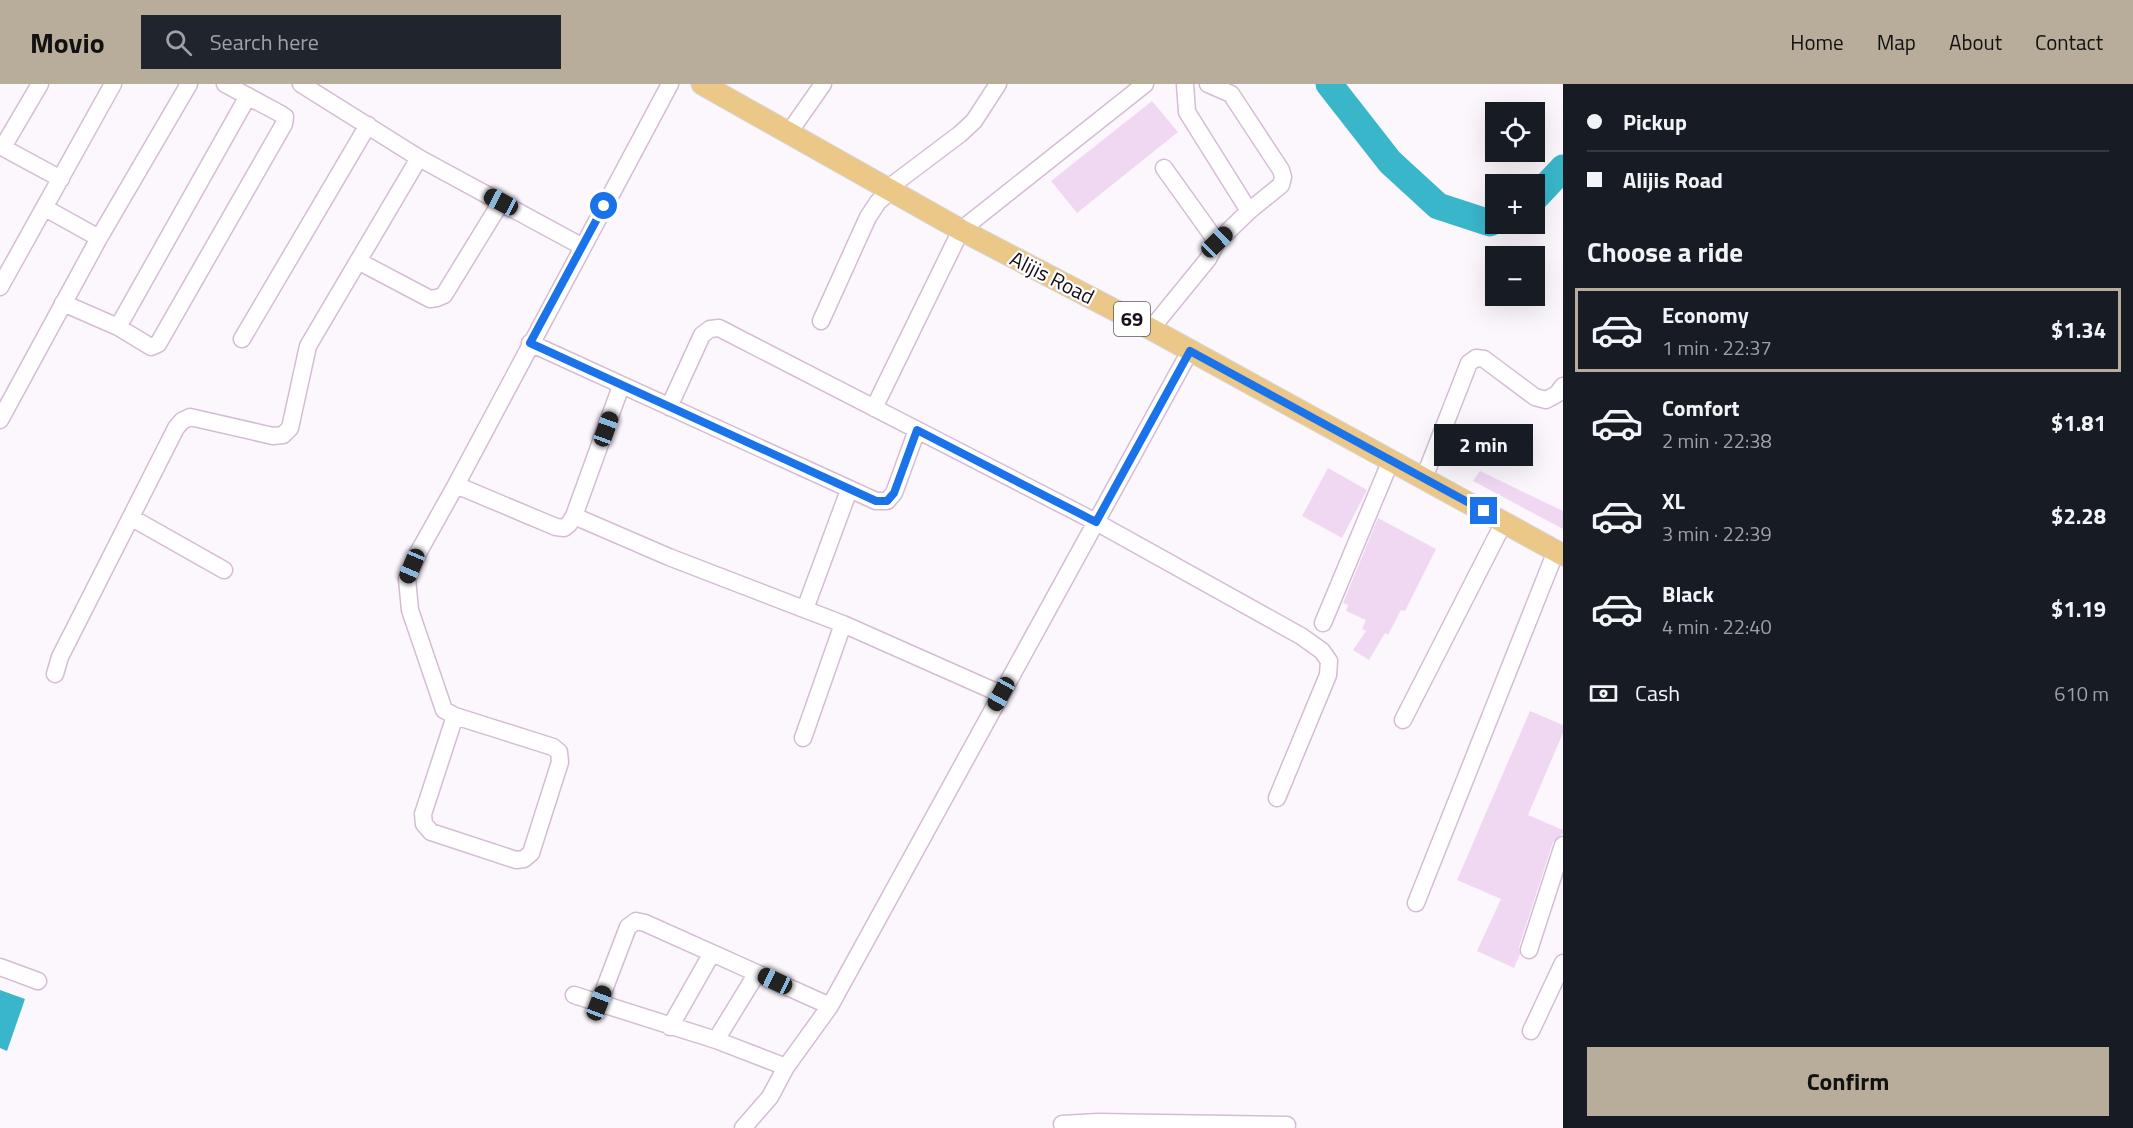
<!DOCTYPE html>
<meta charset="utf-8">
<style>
body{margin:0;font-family:"Titillium Web",sans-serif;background:#20242c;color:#f1f3f6;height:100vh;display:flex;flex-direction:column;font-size:22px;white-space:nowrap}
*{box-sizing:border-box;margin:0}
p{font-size:20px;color:#9ea1a6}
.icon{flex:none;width:33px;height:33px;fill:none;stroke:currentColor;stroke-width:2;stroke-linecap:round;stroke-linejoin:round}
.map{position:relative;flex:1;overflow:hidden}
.drawer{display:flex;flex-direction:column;background:#171b24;width:570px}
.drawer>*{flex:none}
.banner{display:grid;align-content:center;height:132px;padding:0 24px;background:#171b24}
.fabs{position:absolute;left:1485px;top:18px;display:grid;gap:12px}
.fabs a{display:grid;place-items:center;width:60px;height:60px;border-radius:0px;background:#171b24;box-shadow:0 6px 24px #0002;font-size:30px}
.end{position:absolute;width:27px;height:27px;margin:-14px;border:8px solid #1a73e8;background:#fff;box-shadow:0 0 0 3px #fff}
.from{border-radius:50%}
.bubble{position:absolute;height:42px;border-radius:0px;background:#171b24;box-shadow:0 6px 24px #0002;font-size:20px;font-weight:700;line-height:42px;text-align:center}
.car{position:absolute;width:18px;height:36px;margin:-18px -9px;border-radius:8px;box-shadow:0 0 4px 2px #0007;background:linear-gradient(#222 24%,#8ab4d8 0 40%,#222 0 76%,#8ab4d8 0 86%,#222 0)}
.banner b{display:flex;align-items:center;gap:21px;height:57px;font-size:22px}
.banner b+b{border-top:2px solid #363941}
.banner i{width:15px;height:15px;background:#f1f3f6}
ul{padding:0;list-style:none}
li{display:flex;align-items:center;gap:18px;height:84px;margin:0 12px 9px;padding:0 12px;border:3px solid transparent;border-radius:0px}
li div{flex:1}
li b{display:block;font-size:22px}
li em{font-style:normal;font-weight:700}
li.current{border-color:#b7ad9a}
li>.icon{width:54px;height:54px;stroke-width:1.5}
h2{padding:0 24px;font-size:27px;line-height:72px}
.pay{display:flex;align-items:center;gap:15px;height:66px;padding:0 24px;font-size:22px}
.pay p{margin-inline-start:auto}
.primary-button{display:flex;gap:12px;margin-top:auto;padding:12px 24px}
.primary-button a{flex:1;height:69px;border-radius:0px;background:#b7ad9a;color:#111;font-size:24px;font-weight:700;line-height:69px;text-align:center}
header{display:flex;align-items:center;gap:36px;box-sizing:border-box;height:84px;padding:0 30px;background:#b7ad9a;color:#111}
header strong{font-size:28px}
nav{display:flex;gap:33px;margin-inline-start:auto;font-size:21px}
.search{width:420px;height:54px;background:#20242c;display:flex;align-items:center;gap:15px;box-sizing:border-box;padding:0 21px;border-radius:0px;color:#9ea1a6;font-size:22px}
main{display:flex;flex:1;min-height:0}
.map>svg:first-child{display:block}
.water{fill:#3ab6cb}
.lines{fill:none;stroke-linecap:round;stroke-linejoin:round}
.river{stroke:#3ab6cb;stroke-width:27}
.building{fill:#f0d8f2}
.minor-casing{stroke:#d4bcd5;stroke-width:19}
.major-casing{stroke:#d5d4d6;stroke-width:23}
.minor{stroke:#fff;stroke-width:16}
.major{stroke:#ebc788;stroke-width:21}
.route{stroke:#1a73e8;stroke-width:8}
.labels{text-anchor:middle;stroke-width:4.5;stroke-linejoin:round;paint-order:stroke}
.shield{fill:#fff;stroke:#5d585e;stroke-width:1.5}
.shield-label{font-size:20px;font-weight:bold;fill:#181019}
.street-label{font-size:21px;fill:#181019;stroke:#fff}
</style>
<header>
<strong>Movio</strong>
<div class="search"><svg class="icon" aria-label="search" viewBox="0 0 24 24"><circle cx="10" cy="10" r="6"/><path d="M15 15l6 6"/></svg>Search here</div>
<nav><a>Home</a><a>Map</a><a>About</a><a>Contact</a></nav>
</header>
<main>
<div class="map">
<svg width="1563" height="1044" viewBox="0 0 1563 1044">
<rect width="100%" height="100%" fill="#fcf7fd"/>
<path class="water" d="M0,906l25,9 -18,52 -7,-3z"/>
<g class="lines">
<path class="river" d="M1329,0l61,78 48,44 52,17 6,-3
M1534,115l29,-31"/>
</g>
<path class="building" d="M1152,17l26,31 -101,81 -26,-32z
M1328,384l39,22 -25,48 -40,-22z
M1480,387l83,40v18l-90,-48z
M1378,434l58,31 -31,62 -4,-1 -13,25 -3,-2 -16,27 -16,-10 13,-19 -4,-2 4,-9 -20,-9 2,-6 -5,-2z
M1530,627l33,14v8l-35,82 35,15v3l-10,9 -34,105 1,7 -6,14 -37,-17 24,-52 -44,-19z"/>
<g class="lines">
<g class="minor-casing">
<path id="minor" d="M301,0l118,74 164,89
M1185,0l2,28 62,99 32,-26 2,-8 -2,-7 -50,-76 -23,-10
M788,50l35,-50
M0,62l61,33
M3,63l37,-63
M1164,84l53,74
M887,105l73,-55 14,-13 24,-37
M45,124l54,30
M358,177l72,38 7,-1 7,-3 57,-93
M0,203l113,-203
M63,219l55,24 33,20 7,-3 126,-220 1,-7 -6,-4 -54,-29
M821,237l47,-104 10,-15 12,-11
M118,243l130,-231
M1151,245l57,-70 9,-17 32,-31
M242,255l126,-214
M530,259l346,158h11l7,-8 23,-63
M669,323l33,-72 8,-6 9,-1 377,194 205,114 21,15 7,10 -1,14 -51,123
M874,324l87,-178 184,-146
M0,336l99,-182 90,-154
M1424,394l45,-115 7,-5 8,1 51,38 11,3 11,-6 6,-8
M456,401l100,42 8,1 5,-4 5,-8 47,-130
M574,432l95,41 174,67 158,70
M132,434l92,52
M805,525l44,-119
M1323,539l68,-163
M55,590l5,-17 116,-229 6,-7 8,-4 83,19 10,-1 7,-7 18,-82 111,-188
M455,632l-32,98 1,10 7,8 85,28 8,-1 7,-6 29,-91 -1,-10 -6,-5 -98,-31 -11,-6 -34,-100 -3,-31 11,-26 38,-68 214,-401
M1403,636l101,-198
M803,654l40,-114
M1416,819l140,-352
M1529,866l34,-105
M0,883l38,14
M574,911l142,45 70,27 44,-61 360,-655
M599,919l29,-76 8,-6 9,2 185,83
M670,943l42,-74
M1531,947l32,-68
M716,956l41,-67
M1062,1040l36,-2 189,3
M743,1044l27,-31 16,-30"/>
</g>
<g class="major-casing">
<path id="major" d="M702,0l259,146 190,99 412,226"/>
</g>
<use href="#minor" class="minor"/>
<use href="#major" class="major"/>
</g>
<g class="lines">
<path class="route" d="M604,122l-74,137 346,158h11l7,-8 23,-63 179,92 94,-171 294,160"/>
</g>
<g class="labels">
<rect class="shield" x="1114" y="218" width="36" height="34" rx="4.5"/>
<g class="shield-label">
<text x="1132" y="242">69</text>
</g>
<g class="street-label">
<text transform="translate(1052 194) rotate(27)" y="7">Alijis Road</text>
</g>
</g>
</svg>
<div class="fabs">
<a><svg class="icon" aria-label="locate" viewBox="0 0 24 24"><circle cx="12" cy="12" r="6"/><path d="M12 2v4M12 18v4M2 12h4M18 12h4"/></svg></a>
<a>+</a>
<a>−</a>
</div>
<i class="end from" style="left:604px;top:122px"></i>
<i class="end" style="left:1484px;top:427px"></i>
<div class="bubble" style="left:1434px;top:340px;width:99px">2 min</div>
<i class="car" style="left:501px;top:118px;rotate:298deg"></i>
<i class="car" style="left:1217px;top:158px;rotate:46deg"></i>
<i class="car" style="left:606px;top:345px;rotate:20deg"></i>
<i class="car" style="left:412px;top:482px;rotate:203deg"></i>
<i class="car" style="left:1001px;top:610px;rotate:209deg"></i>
<i class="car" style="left:775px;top:897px;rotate:295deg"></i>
<i class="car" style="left:599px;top:919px;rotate:21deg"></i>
</div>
<section class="drawer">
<div class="banner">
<b><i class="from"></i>Pickup</b>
<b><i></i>Alijis Road</b>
</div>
<h2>Choose a ride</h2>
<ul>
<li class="current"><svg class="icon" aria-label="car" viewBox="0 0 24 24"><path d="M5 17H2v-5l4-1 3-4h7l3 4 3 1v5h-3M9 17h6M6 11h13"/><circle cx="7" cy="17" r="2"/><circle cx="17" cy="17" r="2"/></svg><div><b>Economy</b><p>1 min · 22:37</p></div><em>$1.34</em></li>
<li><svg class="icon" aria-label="car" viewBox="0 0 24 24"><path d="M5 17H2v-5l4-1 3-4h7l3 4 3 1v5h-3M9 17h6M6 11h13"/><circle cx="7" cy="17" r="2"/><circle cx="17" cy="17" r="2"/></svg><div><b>Comfort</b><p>2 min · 22:38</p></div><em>$1.81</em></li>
<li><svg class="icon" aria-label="car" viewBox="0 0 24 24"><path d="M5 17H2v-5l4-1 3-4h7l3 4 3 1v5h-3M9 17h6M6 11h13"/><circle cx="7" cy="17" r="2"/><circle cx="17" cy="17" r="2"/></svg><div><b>XL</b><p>3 min · 22:39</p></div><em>$2.28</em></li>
<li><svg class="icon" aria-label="car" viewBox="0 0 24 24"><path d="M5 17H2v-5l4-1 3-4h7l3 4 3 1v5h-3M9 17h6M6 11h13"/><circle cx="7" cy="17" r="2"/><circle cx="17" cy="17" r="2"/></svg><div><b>Black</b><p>4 min · 22:40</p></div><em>$1.19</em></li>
</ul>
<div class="pay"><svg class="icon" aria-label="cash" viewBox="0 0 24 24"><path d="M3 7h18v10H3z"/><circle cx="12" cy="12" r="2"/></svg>Cash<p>610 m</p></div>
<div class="primary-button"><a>Confirm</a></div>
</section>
</main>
